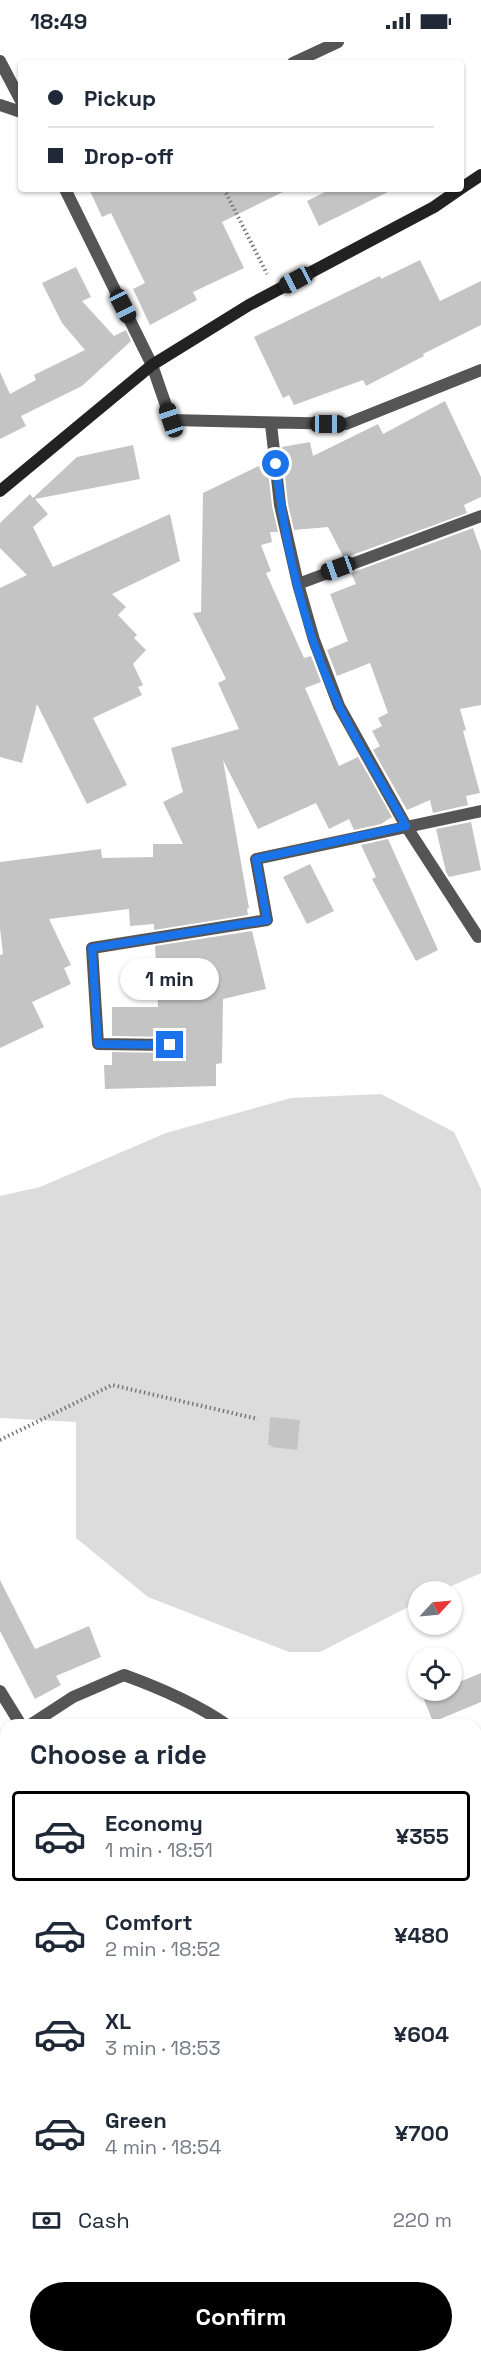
<!DOCTYPE html>
<meta charset="utf-8">
<style>
body{margin:0;font-family:"Space Grotesk",sans-serif;background:#f2f2f3;color:#1f2937;height:100vh;display:flex;flex-direction:column;font-size:22px;white-space:nowrap}
*{box-sizing:border-box;margin:0}
p{font-size:20px;color:#747a83}
.icon{flex:none;width:33px;height:33px;fill:none;stroke:currentColor;stroke-width:2;stroke-linecap:round;stroke-linejoin:round}
.map{position:relative;flex:1;overflow:hidden}
.sheet{position:absolute;left:0px;top:1677px;width:482px;height:644px;display:flex;flex-direction:column;background:#fff;border-radius:18px 18px 0 0;box-shadow:0 2px 4px #0004}
.sheet>*{flex:none}
.hud{position:absolute;left:18px;top:18px;width:446px;height:132px;border-radius:6px;box-shadow:0 2px 4px #0004;display:grid;align-content:center;height:132px;padding:0 30px;background:#fff}
.needle{width:39px;rotate:64deg}
.controls{position:absolute;left:408px;top:1539px;display:grid;gap:12px}
.controls a{display:grid;place-items:center;width:54px;height:54px;border-radius:50%;background:#fff;box-shadow:0 2px 4px #0004;font-size:30px}
.end{position:absolute;width:27px;height:27px;margin:-14px;border:8px solid #1a73e8;background:#fff;box-shadow:0 0 0 3px #fff}
.from{border-radius:50%}
.bubble{position:absolute;height:42px;border-radius:21px;background:#fff;box-shadow:0 2px 4px #0004;font-size:20px;font-weight:700;line-height:42px;text-align:center}
.car{position:absolute;width:18px;height:36px;margin:-18px -9px;border-radius:8px;box-shadow:0 0 4px 2px #0007;background:linear-gradient(#222 24%,#8ab4d8 0 40%,#222 0 76%,#8ab4d8 0 86%,#222 0)}
.hud b{display:flex;align-items:center;gap:21px;height:57px;font-size:22px}
.hud b+b{border-top:2px solid #e0e1e3}
.hud i{width:15px;height:15px;background:#1f2937}
ul{padding:0;list-style:none}
li{display:flex;align-items:center;gap:18px;height:90px;margin:0 12px 9px;padding:0 18px;border:3px solid transparent;border-radius:6px}
li div{flex:1}
li b{display:block;font-size:22px}
li em{font-style:normal;font-weight:700}
li.selected{border-color:#000}
li>.icon{width:54px;height:54px;stroke-width:1.5}
h2{padding:0 30px;font-size:27px;line-height:72px}
.pay{display:flex;align-items:center;gap:15px;height:66px;padding:0 30px;font-size:22px}
.pay p{margin-inline-start:auto}
.button{display:flex;gap:12px;margin-top:auto;padding:12px 30px}
.button a{flex:1;height:69px;border-radius:36px;background:#000;color:#fff;font-size:24px;font-weight:700;line-height:69px;text-align:center}
.status{display:flex;justify-content:space-between;align-items:center;height:42px;padding:0 30px;background:#fff;direction:ltr}
.status svg{height:16px;fill:currentColor}
.map>svg:first-child{display:block}
.green{fill:#dcdcdc}
.building{fill:#c4c4c4}
.lines{fill:none;stroke-linecap:round;stroke-linejoin:round}
.path{stroke:#777;stroke-width:4;stroke-dasharray:1.5 3;stroke-linecap:butt}
.street{stroke:#555;stroke-width:12}
.secondary{stroke:#222;stroke-width:12}
.route{stroke:#1a73e8;stroke-width:8}
</style>
<div class="status"><b>18:49</b><svg viewBox="0 0 49 12"><path d="M0 12V9h3v3zM5 12V6h3v6zM10 12V3h3v9zM15 12V0h3v12zM26 1h20v11H26zM47 4h2v5h-2z"/></svg></div>
<div class="map">
<svg width="481" height="2320" viewBox="0 0 481 2320">
<rect width="100%" height="100%" fill="#fff"/>
<path class="green" d="M381,1052l73,38 27,57v384l-41,18 -22,1v10l-98,50h-31l-141,-55 -72,-59v-116l-76,-4v-222l40,-9 126,-54 125,-35z
M0,2162l6,18v134l55,1v5h-61z"/>
<path class="building" d="M89,147h200l-67,33 22,46 -51,24 4,8 -47,25 -17,-36 12,-6 -34,-70 -9,4z
M331,147h63l-75,37 -12,-25z
M420,218l20,41 41,-20v44l-58,29 1,2 -58,30 -3,-6 -69,25 -5,-10 -6,3 -29,-61 126,-61 1,3z
M76,225l15,30 -9,4 32,35 12,-6 5,11 -49,45 -61,30 5,10 -26,13v-67l10,22 26,-14 -2,-5 51,-25 -23,-27 -20,-40z
M445,359l36,76v20l-17,8 3,8 -123,45 -16,-31 -34,3 -6,-26 -6,-57 28,-5 3,14 65,-32 5,10z
M133,403l7,34 -105,20 13,15 -15,13 20,40 117,-53 10,47 -68,33 14,13 -8,8 19,20 -3,3 12,12 -13,14 10,21 -5,2 4,8 -49,23 34,67 -40,19 -50,-100 -15,59 -22,-6v-169l27,-13 -27,-27v-25l30,-29 3,4 44,-41z
M267,420l5,44 6,26h-8l2,10 -11,3 10,26 -5,2 38,85 7,-2 10,26 -16,6 34,78 19,-9 34,60 -11,7 -27,6 -5,-11 -20,10 -13,-26 -58,26 -35,-69 26,148 -2,1 1,6 -94,15v-6l-24,2 -1,-17 -80,10 22,46 -7,3 7,16 -39,18 12,25 -44,21v-93l3,-1 -3,-26v-66l101,-13 1,9 51,-1v-13h30l-20,-42 20,-10 -12,-44 68,-19 -21,-46 8,-4 -33,-66 8,-1 2,-119z
M473,486l8,23v154l-21,4 6,21 -3,1 17,62 -14,3 2,9 -35,8 -3,-13 -23,10 -34,-60 7,-4 -8,-15 10,-5 -4,-8 10,-5 -18,-50 -33,13 -10,-26 21,-9 -18,-47 26,-10 -5,-11z
M471,780l10,48 -32,7 -3,-5 -10,-43z
M388,797l50,111 -22,11 -44,-82 4,-2 -15,-32z
M310,822l24,47 -27,13 -24,-47z
M252,889l14,58 -43,10 -1,64 -6,1v22l-111,3 -1,-24h8v-13l58,1 7,-4v-7l-6,-5 -59,-1v-29h46l-3,-61z
M270,1375l30,3 -3,30 -26,-3 1,-2h-4z
M0,1538l35,69 54,-23 12,31 -45,19 5,9 -26,14 -35,-68z
M481,1631v29l-48,20 -10,-25 16,-7h13v-5z"/>
<g class="lines">
<path class="path" d="M224,147l43,85
M0,1398l112,-55 146,34
M297,2320l9,-6"/>
<path class="street" d="M0,19l21,40
M293,21l45,-21
M0,63l21,7
M65,147l87,176 19,55 175,4 135,-54
M271,382l9,81 18,79 16,56 25,66 67,120 72,111
M298,542l183,-68
M170,1003l-72,-1 -6,-96 175,-28 -11,-61 225,-48
M0,1649l21,34
M30,1683l43,-28 51,-22c36,13 71,28 103,50
M0,1702l6,-4
M476,1808l5,-2
M0,1899l6,-4
M476,2004l5,-2
M0,2044l6,-1
M476,2149l5,-2
M186,2314l4,6
M327,2314l5,6
M452,2320l19,-6"/>
<path class="secondary" d="M460,147l21,-14
M0,449l152,-126 97,-60 185,-98 26,-18"/>
</g>
<g class="lines">
<path class="route" d="M170,1003l-72,-1 -6,-96 175,-28 -11,-61 150,-33c-22,-40 -47,-79 -67,-120 -34,-72 -55,-162 -63,-242"/>
</g>
</svg>
<div class="controls">
<a><svg class="needle" viewBox="-14 -14 28 28"><path d="M0-13l5 13h-10z" fill="#e53935"/><path d="M0 13l5-13h-10z" fill="#747a83"/></svg></a>
<a><svg class="icon" aria-label="locate" viewBox="0 0 24 24"><circle cx="12" cy="12" r="6"/><path d="M12 2v4M12 18v4M2 12h4M18 12h4"/></svg></a>
</div>
<i class="end from" style="left:276px;top:422px"></i>
<i class="end" style="left:170px;top:1003px"></i>
<div class="bubble" style="left:120px;top:916px;width:99px">1 min</div>
<i class="car" style="left:296px;top:238px;rotate:242deg"></i>
<i class="car" style="left:123px;top:264px;rotate:153deg"></i>
<i class="car" style="left:171px;top:378px;rotate:341deg"></i>
<i class="car" style="left:328px;top:382px;rotate:90deg"></i>
<i class="car" style="left:338px;top:526px;rotate:250deg"></i>
<div class="hud">
<b><i class="from"></i>Pickup</b>
<b><i></i>Drop-off</b>
</div>
<section class="sheet">
<h2>Choose a ride</h2>
<ul>
<li class="selected"><svg class="icon" aria-label="car" viewBox="0 0 24 24"><path d="M5 17H2v-5l4-1 3-4h7l3 4 3 1v5h-3M9 17h6M6 11h13"/><circle cx="7" cy="17" r="2"/><circle cx="17" cy="17" r="2"/></svg><div><b>Economy</b><p>1 min · 18:51</p></div><em>¥355</em></li>
<li><svg class="icon" aria-label="car" viewBox="0 0 24 24"><path d="M5 17H2v-5l4-1 3-4h7l3 4 3 1v5h-3M9 17h6M6 11h13"/><circle cx="7" cy="17" r="2"/><circle cx="17" cy="17" r="2"/></svg><div><b>Comfort</b><p>2 min · 18:52</p></div><em>¥480</em></li>
<li><svg class="icon" aria-label="car" viewBox="0 0 24 24"><path d="M5 17H2v-5l4-1 3-4h7l3 4 3 1v5h-3M9 17h6M6 11h13"/><circle cx="7" cy="17" r="2"/><circle cx="17" cy="17" r="2"/></svg><div><b>XL</b><p>3 min · 18:53</p></div><em>¥604</em></li>
<li><svg class="icon" aria-label="car" viewBox="0 0 24 24"><path d="M5 17H2v-5l4-1 3-4h7l3 4 3 1v5h-3M9 17h6M6 11h13"/><circle cx="7" cy="17" r="2"/><circle cx="17" cy="17" r="2"/></svg><div><b>Green</b><p>4 min · 18:54</p></div><em>¥700</em></li>
</ul>
<div class="pay"><svg class="icon" aria-label="cash" viewBox="0 0 24 24"><path d="M3 7h18v10H3z"/><circle cx="12" cy="12" r="2"/></svg>Cash<p>220 m</p></div>
<div class="button"><a>Confirm</a></div>
</section>
</div>
